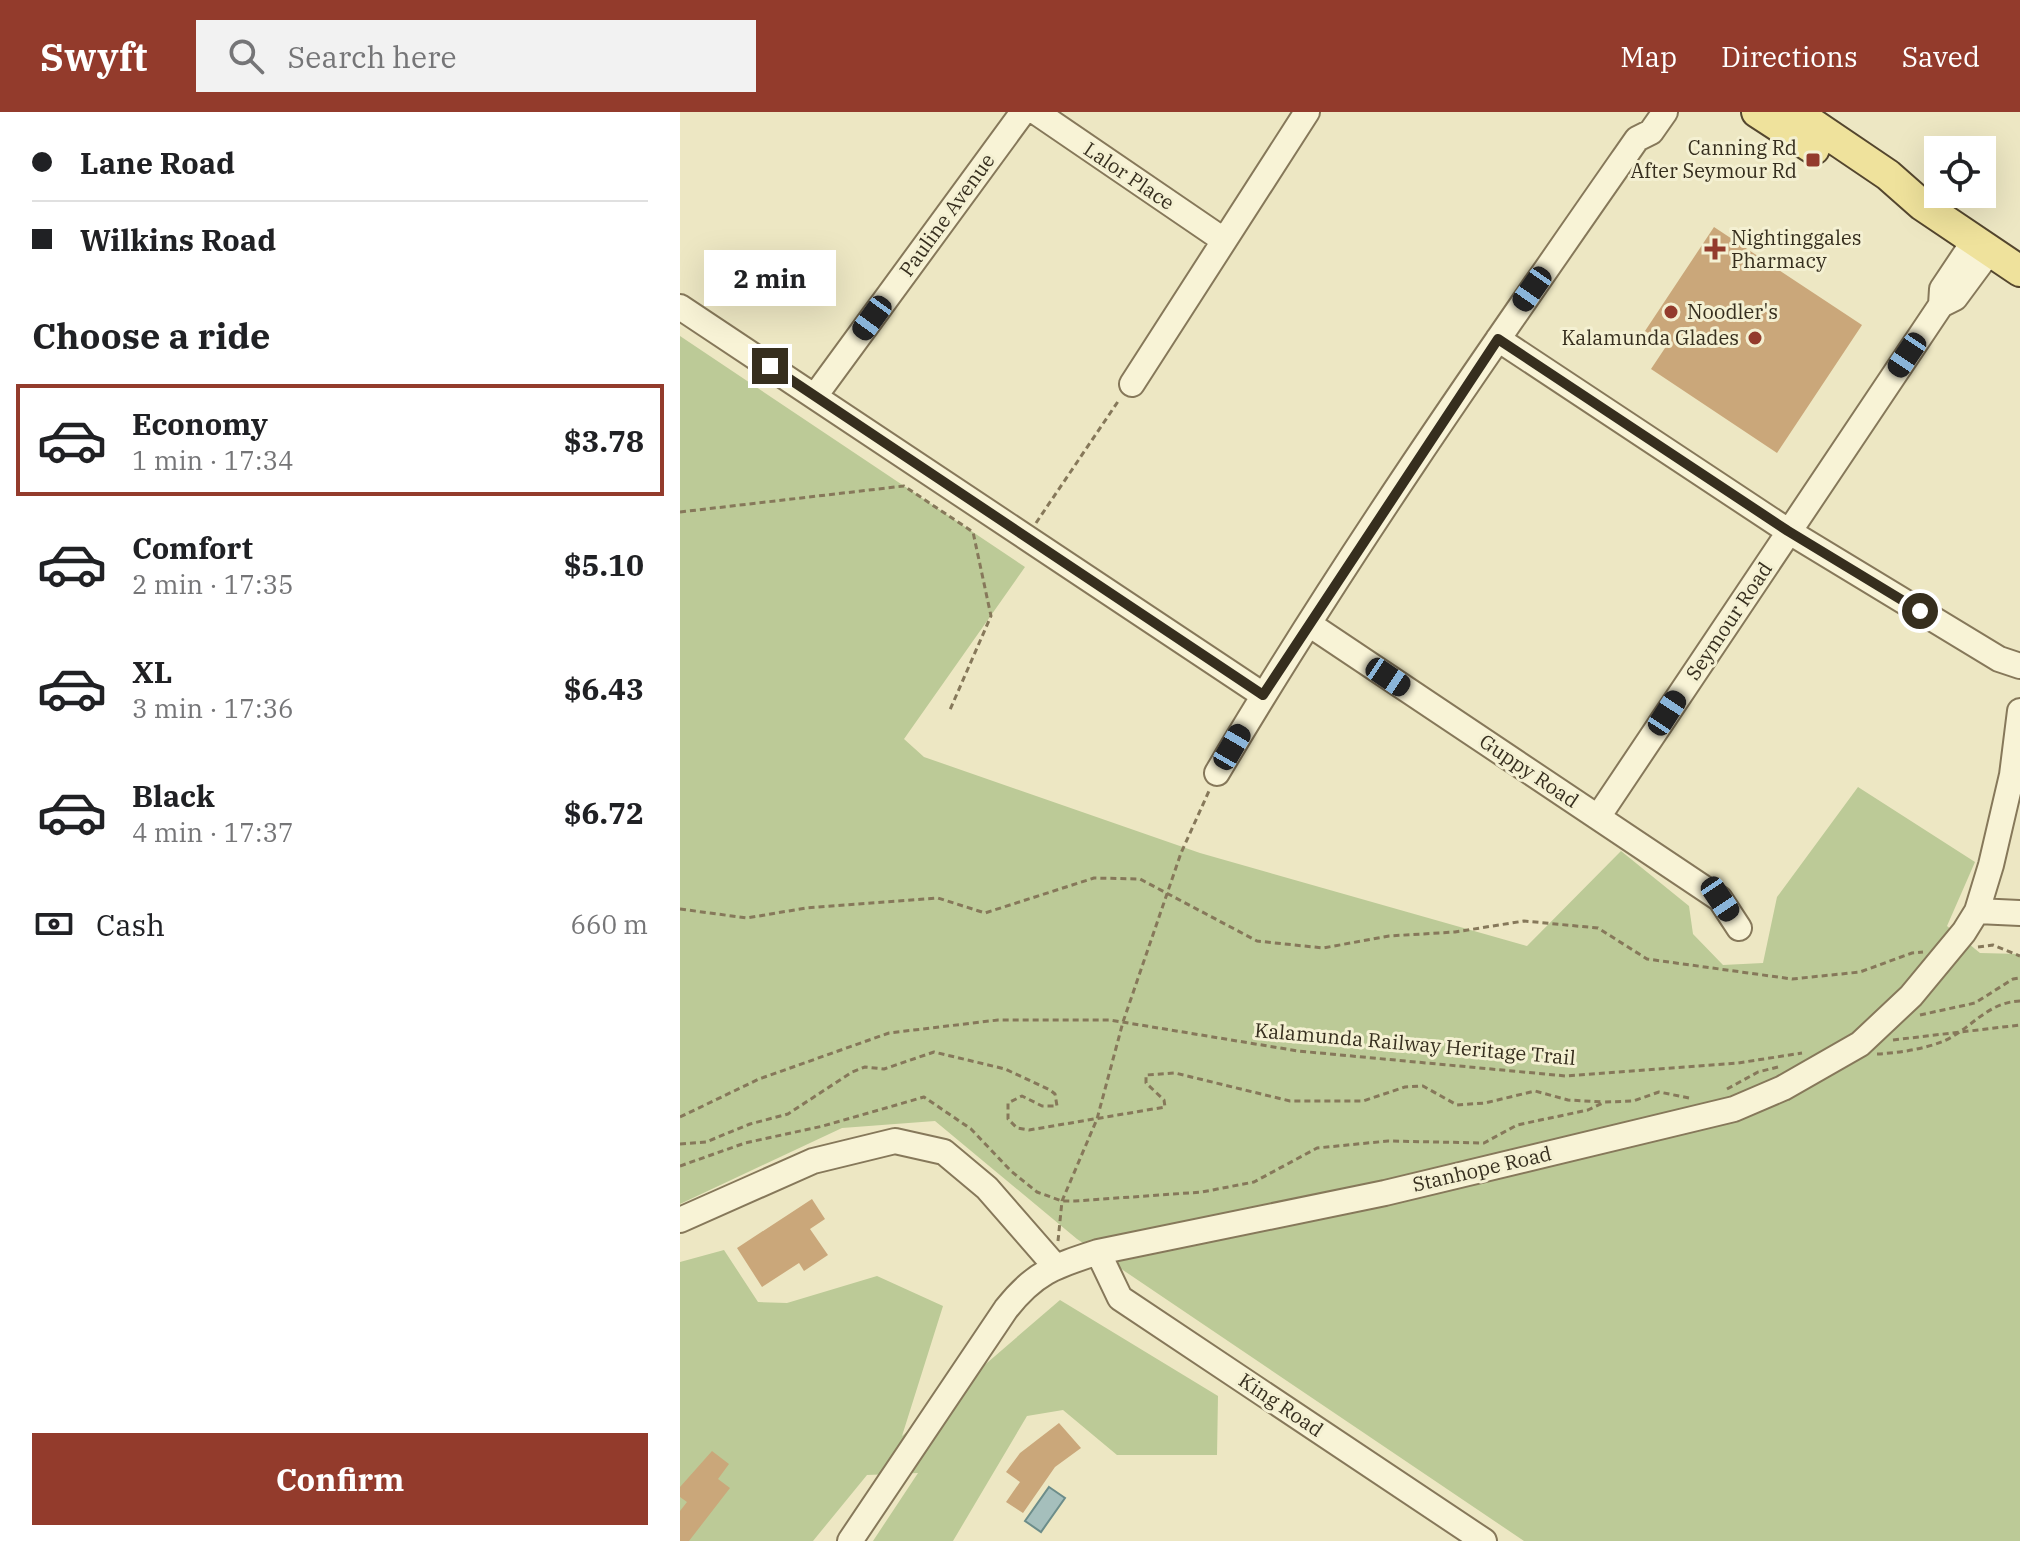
<!DOCTYPE html>
<meta charset="utf-8">
<style>
body{margin:0;font-family:"IBM Plex Serif",serif;background:#f2f2f2;color:#202124;height:100vh;display:flex;flex-direction:column;font-size:30px;white-space:nowrap}
*{box-sizing:border-box;margin:0}
p{font-size:26px;color:#757577}
.icon{flex:none;width:44px;height:44px;fill:none;stroke:currentColor;stroke-width:2;stroke-linecap:round;stroke-linejoin:round}
.map{position:relative;flex:1;overflow:hidden}
.details{display:flex;flex-direction:column;background:#fff;width:680px}
.details>*{flex:none}
.guide{display:grid;align-content:center;height:176px;padding:0 32px;background:#fff}
.fabs{position:absolute;left:1244px;top:24px;display:grid;gap:16px}
.fabs a{display:grid;place-items:center;width:72px;height:72px;border-radius:0px;background:#fff;box-shadow:0 8px 32px #0002;font-size:40px}
.end{position:absolute;width:36px;height:36px;margin:-18px;border:10px solid #362e1e;background:#fff;box-shadow:0 0 0 4px #fff}
.from{border-radius:50%}
.bubble{position:absolute;height:56px;border-radius:0px;background:#fff;box-shadow:0 8px 32px #0002;font-size:26px;font-weight:700;line-height:56px;text-align:center}
.car{position:absolute;width:24px;height:48px;margin:-24px -12px;border-radius:10px;box-shadow:0 0 6px 2px #0007;background:linear-gradient(#222 24%,#8ab4d8 0 40%,#222 0 76%,#8ab4d8 0 86%,#222 0)}
.guide b{display:flex;align-items:center;gap:28px;height:76px;font-size:30px}
.guide b+b{border-top:2px solid #e0e0e0}
.guide i{width:20px;height:20px;background:#202124}
ul{padding:0;list-style:none}
li{display:flex;align-items:center;gap:24px;height:112px;margin:0 16px 12px;padding:0 16px;border:4px solid transparent;border-radius:0px}
li div{flex:1}
li b{display:block;font-size:30px}
li em{font-style:normal;font-weight:700}
li.selected{border-color:#933b2c}
li>.icon{width:72px;height:72px;stroke-width:1.5}
h2{padding:0 32px;font-size:36px;line-height:96px}
.pay{display:flex;align-items:center;gap:20px;height:88px;padding:0 32px;font-size:30px}
.pay p{margin-inline-start:auto}
.action{display:flex;gap:16px;margin-top:auto;padding:16px 32px}
.action a{flex:1;height:92px;border-radius:0px;background:#933b2c;color:#fff;font-size:32px;font-weight:700;line-height:92px;text-align:center}
header{display:flex;align-items:center;gap:48px;box-sizing:border-box;height:112px;padding:0 40px;background:#933b2c;color:#fff}
header strong{font-size:38px}
nav{display:flex;gap:44px;margin-inline-start:auto;font-size:28px}
.search{width:560px;height:72px;background:#f2f2f2;display:flex;align-items:center;gap:20px;box-sizing:border-box;padding:0 28px;border-radius:0px;color:#757577;font-size:30px}
main{display:flex;flex:1;min-height:0}
.map>svg:first-child{display:block}
.green{fill:#bcca97}
.water{fill:#a5bfbc;stroke:#6c8d8a;stroke-width:2}
.building{fill:#caa77a}
.lines{fill:none;stroke-linecap:round;stroke-linejoin:round}
.minor-casing{stroke:#86785a;stroke-width:28}
.major-casing{stroke:#54462e;stroke-width:34}
.path{stroke:#86785a;stroke-width:3;stroke-dasharray:6 4;stroke-linecap:butt}
.minor{stroke:#f8f3d6;stroke-width:24}
.major{stroke:#efe29c;stroke-width:30}
.route{stroke:#362e1e;stroke-width:10}
.poi-dot{fill:#933b2c;stroke:#f4f0d2;stroke-width:3}
.labels{text-anchor:middle;stroke-width:6;stroke-linejoin:round;paint-order:stroke}
.poi-label{font-size:20px;fill:#362e1e;stroke:#f4f0d2;text-anchor:end}
.street-label{font-size:20px;fill:#362e1e;stroke:#f4f0d2}
</style>
<header>
<strong>Swyft</strong>
<div class="search"><svg class="icon" aria-label="search" viewBox="0 0 24 24"><circle cx="10" cy="10" r="6"/><path d="M15 15l6 6"/></svg>Search here</div>
<nav><a>Map</a><a>Directions</a><a>Saved</a></nav>
</header>
<main>
<section class="details">
<div class="guide">
<b><i class="from"></i>Lane Road</b>
<b><i></i>Wilkins Road</b>
</div>
<h2>Choose a ride</h2>
<ul>
<li class="selected"><svg class="icon" aria-label="car" viewBox="0 0 24 24"><path d="M5 17H2v-5l4-1 3-4h7l3 4 3 1v5h-3M9 17h6M6 11h13"/><circle cx="7" cy="17" r="2"/><circle cx="17" cy="17" r="2"/></svg><div><b>Economy</b><p>1 min · 17:34</p></div><em>$3.78</em></li>
<li><svg class="icon" aria-label="car" viewBox="0 0 24 24"><path d="M5 17H2v-5l4-1 3-4h7l3 4 3 1v5h-3M9 17h6M6 11h13"/><circle cx="7" cy="17" r="2"/><circle cx="17" cy="17" r="2"/></svg><div><b>Comfort</b><p>2 min · 17:35</p></div><em>$5.10</em></li>
<li><svg class="icon" aria-label="car" viewBox="0 0 24 24"><path d="M5 17H2v-5l4-1 3-4h7l3 4 3 1v5h-3M9 17h6M6 11h13"/><circle cx="7" cy="17" r="2"/><circle cx="17" cy="17" r="2"/></svg><div><b>XL</b><p>3 min · 17:36</p></div><em>$6.43</em></li>
<li><svg class="icon" aria-label="car" viewBox="0 0 24 24"><path d="M5 17H2v-5l4-1 3-4h7l3 4 3 1v5h-3M9 17h6M6 11h13"/><circle cx="7" cy="17" r="2"/><circle cx="17" cy="17" r="2"/></svg><div><b>Black</b><p>4 min · 17:37</p></div><em>$6.72</em></li>
</ul>
<div class="pay"><svg class="icon" aria-label="cash" viewBox="0 0 24 24"><path d="M3 7h18v10H3z"/><circle cx="12" cy="12" r="2"/></svg>Cash<p>660 m</p></div>
<div class="action"><a>Confirm</a></div>
</section>
<div class="map">
<svg width="1340" height="1429" viewBox="0 0 1340 1429">
<rect width="100%" height="100%" fill="#ede7c3"/>
<path class="green" d="M0,224l345,231 -121,172 20,18 276,96 327,93 94,-95 68,55 4,28 30,31 40,-2 14,-66 81,-110 117,75 -28,64 33,27 40,1v587h-496l-447,-302 -142,-118 -93,7 -162,76z
M44,1138l34,52 29,1 90,-27 66,30 -41,130 158,-136 158,96 -1,59h-100l-54,-45 -36,6 -74,125h-80l45,-68 -51,2 -54,66h-133v-279z"/>
<path class="water" d="M369,1375l16,11 -24,34 -16,-11z"/>
<path class="building" d="M1034,115l148,98 -85,128 -126,-84 16,-24 -22,-14z
M132,1087l13,20 -15,10 18,26 -24,16 -5,-8 -37,24 -25,-39z
M379,1311l22,25 -26,19 -32,46 -17,-11 14,-20 -14,-10 14,-19z
M32,1339l17,13 -11,15 12,9 -41,53h-9v-30l7,-9 -7,-5v-10z"/>
<g class="lines">
<g class="minor-casing">
<path id="minor" d="M356,0l186,127
M1261,193l14,-7 34,-46
M0,195l583,388
M818,227l290,192 211,128 21,7
M452,272l175,-272
M135,284l208,-284
M629,512l411,275 19,29
M537,661c129,-218 275,-426 420,-634l14,-7 14,-20
M918,705l343,-512 1,-16 32,-48
M1297,799l43,2
M0,1108l133,-59 82,-20 49,11 43,36 68,78
M418,1140l22,46 364,243
M170,1429l156,-232c29,-37 49,-43 92,-57l287,-59 349,-84 49,-21 77,-44 51,-48 53,-64 13,-21 14,-46 21,-90 8,-64"/>
</g>
<g class="major-casing">
<path id="major" d="M1077,0l57,37
M1115,0l93,63 34,30 98,66"/>
</g>
<path class="path" d="M0,400l224,-26 69,46 18,84 -42,96
M356,411l83,-123
M0,797l67,9 59,-10 132,-10 47,15 109,-35 46,1 117,62 66,7 66,-12 66,-4 69,-11 74,7 49,31 145,20 68,-7 52,-19 11,-1
M1298,835l15,-2 27,11
M1240,903l55,-12 38,-24 7,-1
M1213,928l127,-15
M1197,942c22,-1 47,-5 67,-13 27,-12 43,-39 76,-40
M1047,977l31,-17 20,-5
M0,1005l79,-38 130,-46 109,-13h112l188,31 268,25 172,-13 64,-10
M0,1032l26,-2 44,-18 38,-10 64,-42 13,-5 19,2 50,-17 71,17 45,21 5,4 2,12h-15l-20,-10 -14,7v16l9,9 12,2 136,-23 -1,-7 -18,-17v-8l29,-2 115,28h73l42,-14 18,-1 34,19 28,-2 50,-12 33,9 36,2
M0,1054l65,-23 78,-17 101,-29 47,32 40,42 26,21 25,9h13l127,-9 52,-10 63,-34 71,-7 96,2 33,-18 71,-15 17,-8 28,-1 26,-9 30,6
M378,1129l4,-40 35,-82 26,-97 58,-169 28,-62"/>
<use href="#minor" class="minor"/>
<use href="#major" class="major"/>
</g>
<g class="lines">
<path class="route" d="M90,254l493,329 235,-356 290,192 132,80"/>
</g>
<g class="poi-dot">
<rect x="1125" y="40" width="16" height="16" rx="4"/>
<path d="M1031 125h8v8h8v8h-8v8h-8v-8h-8v-8h8z"/>
<circle cx="991" cy="200" r="8"/>
<circle cx="1075" cy="226" r="8"/>
</g>
<g class="labels">
<g class="poi-label">
<text x="1117" y="43">Canning Rd<tspan x="1117" dy="23">After Seymour Rd</tspan></text>
<text x="1051" y="133" text-anchor="start">Nightinggales<tspan x="1051" dy="23">Pharmacy</tspan></text>
<text x="1007" y="207" text-anchor="start">Noodler's</text>
<text x="1059" y="233">Kalamunda Glades</text>
</g>
<g class="street-label">
<text transform="translate(449 64) rotate(34)" y="7">Lalor Place</text>
<text transform="translate(267 103) rotate(-54)" y="7">Pauline Avenue</text>
<text transform="translate(1049 509) rotate(-56)" y="7">Seymour Road</text>
<text transform="translate(849 659) rotate(34)" y="7">Guppy Road</text>
<text transform="translate(735 932) rotate(5)" y="7">Kalamunda Railway Heritage Trail</text>
<text transform="translate(802 1057) rotate(-13)" y="7">Stanhope Road</text>
<text transform="translate(601 1293) rotate(34)" y="7">King Road</text>
</g>
</g>
</svg>
<div class="fabs">
<a><svg class="icon" aria-label="locate" viewBox="0 0 24 24"><circle cx="12" cy="12" r="6"/><path d="M12 2v4M12 18v4M2 12h4M18 12h4"/></svg></a>
</div>
<i class="end from" style="left:1240px;top:499px"></i>
<i class="end" style="left:90px;top:254px"></i>
<div class="bubble" style="left:24px;top:138px;width:132px">2 min</div>
<i class="car" style="left:852px;top:177px;rotate:215deg"></i>
<i class="car" style="left:192px;top:206px;rotate:216deg"></i>
<i class="car" style="left:1227px;top:243px;rotate:214deg"></i>
<i class="car" style="left:708px;top:565px;rotate:124deg"></i>
<i class="car" style="left:987px;top:601px;rotate:33deg"></i>
<i class="car" style="left:552px;top:635px;rotate:30deg"></i>
<i class="car" style="left:1040px;top:787px;rotate:146deg"></i>
</div>
</main>
